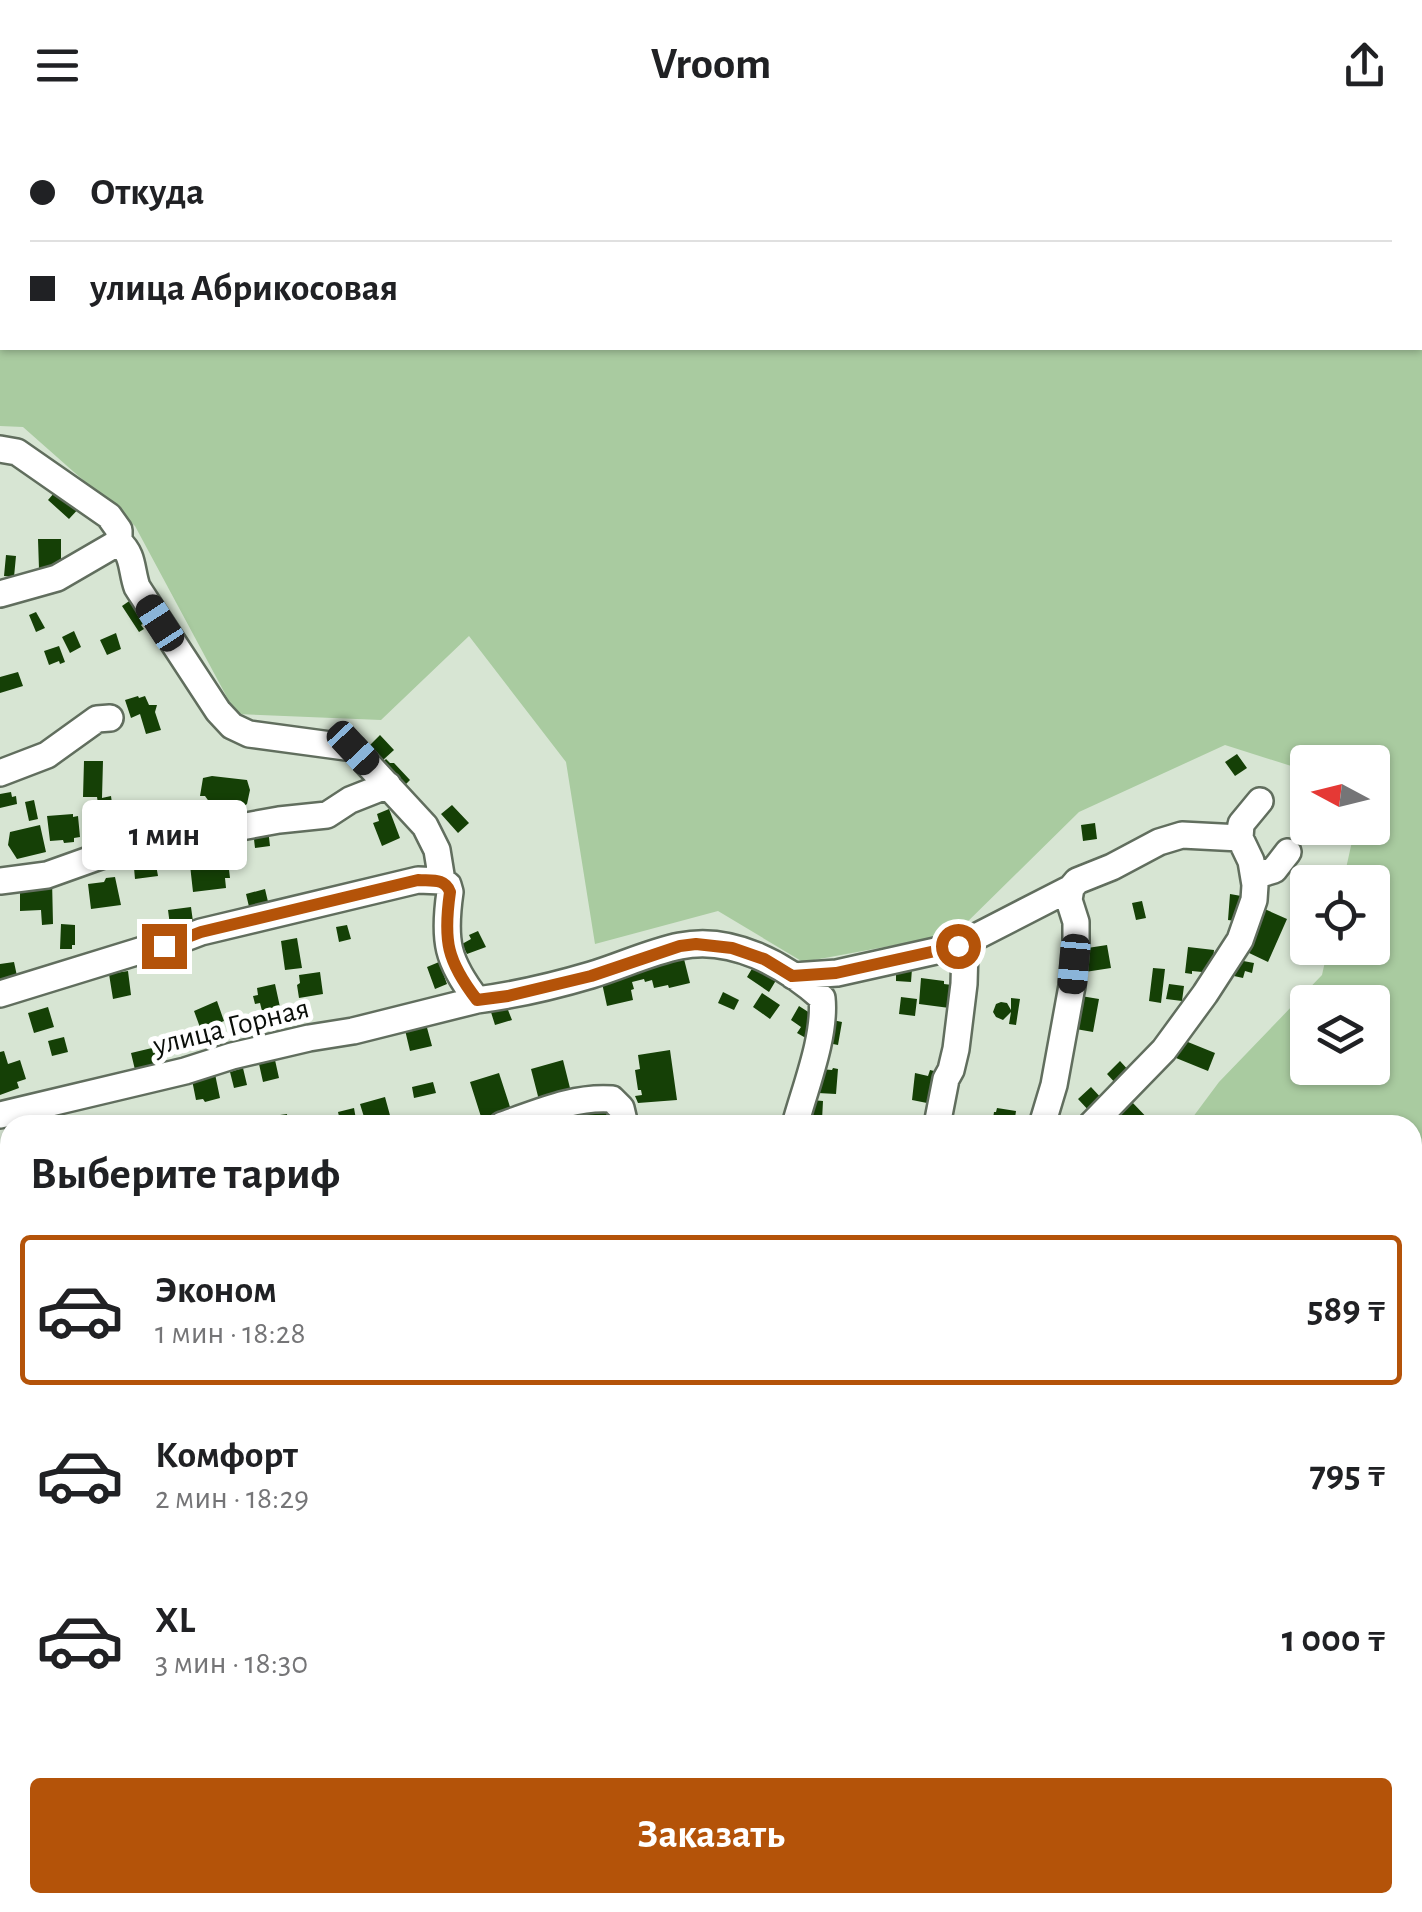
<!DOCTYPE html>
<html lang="ru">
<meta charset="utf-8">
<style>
body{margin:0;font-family:"Alegreya Sans",sans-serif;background:#f2f2f2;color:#202124;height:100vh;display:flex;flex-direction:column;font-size:38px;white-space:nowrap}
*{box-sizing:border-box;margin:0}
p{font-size:32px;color:#757577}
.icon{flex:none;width:55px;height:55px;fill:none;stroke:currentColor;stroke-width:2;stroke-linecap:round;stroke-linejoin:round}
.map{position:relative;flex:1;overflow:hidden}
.side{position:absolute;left:0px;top:985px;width:1422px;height:798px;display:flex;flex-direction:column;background:#fff;border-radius:30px 30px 0 0;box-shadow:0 2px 8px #0004}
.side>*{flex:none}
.banner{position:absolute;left:0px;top:0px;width:1422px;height:220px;box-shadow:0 2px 8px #0004;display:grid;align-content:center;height:220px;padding:0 30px;background:#fff}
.needle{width:65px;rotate:277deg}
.fabs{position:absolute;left:1290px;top:615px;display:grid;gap:20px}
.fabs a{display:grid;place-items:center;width:100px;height:100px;border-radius:10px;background:#fff;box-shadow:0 2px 8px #0004;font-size:50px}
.end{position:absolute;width:45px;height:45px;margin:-22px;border:12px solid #b45309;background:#fff;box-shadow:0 0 0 5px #fff}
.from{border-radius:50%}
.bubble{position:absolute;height:70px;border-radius:10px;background:#fff;box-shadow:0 2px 8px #0004;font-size:32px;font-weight:600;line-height:70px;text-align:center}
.car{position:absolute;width:30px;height:60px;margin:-30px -15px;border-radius:12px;box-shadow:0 0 8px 2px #0007;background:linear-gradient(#222 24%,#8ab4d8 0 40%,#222 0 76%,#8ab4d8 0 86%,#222 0)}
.banner b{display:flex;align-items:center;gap:35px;height:95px;font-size:38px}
.banner b+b{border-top:2px solid #e0e0e0}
.banner i{width:25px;height:25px;background:#202124}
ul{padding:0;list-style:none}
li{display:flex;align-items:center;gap:30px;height:150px;margin:0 20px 15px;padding:0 10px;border:5px solid transparent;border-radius:10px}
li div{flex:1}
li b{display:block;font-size:38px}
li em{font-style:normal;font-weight:600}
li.current{border-color:#b45309}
li>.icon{width:90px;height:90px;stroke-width:1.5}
h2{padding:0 30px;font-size:45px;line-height:120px}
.primary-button{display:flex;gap:20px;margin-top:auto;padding:20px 30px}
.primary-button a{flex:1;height:115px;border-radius:10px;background:#b45309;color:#fff;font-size:40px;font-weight:600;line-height:115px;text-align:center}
header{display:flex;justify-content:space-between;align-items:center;height:130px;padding:0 30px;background:#fff;font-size:45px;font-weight:600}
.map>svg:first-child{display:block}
.green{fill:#a9cba0;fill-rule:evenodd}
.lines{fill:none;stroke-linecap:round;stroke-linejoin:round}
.river{stroke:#a379b4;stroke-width:30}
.building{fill:#154006}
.minor-casing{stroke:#616e5e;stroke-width:30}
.minor{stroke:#fff;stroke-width:25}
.route{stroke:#b45309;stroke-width:12}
.labels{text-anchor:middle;stroke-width:10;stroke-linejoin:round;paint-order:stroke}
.street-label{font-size:30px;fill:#0a0e09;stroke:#fff}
</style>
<header><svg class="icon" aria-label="menu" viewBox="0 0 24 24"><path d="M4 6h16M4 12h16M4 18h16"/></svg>Vroom<svg class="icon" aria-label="share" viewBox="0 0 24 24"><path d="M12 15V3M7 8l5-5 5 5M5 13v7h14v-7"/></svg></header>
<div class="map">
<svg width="1422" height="1782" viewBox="0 0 1422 1782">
<rect width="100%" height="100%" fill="#d7e5d3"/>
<path class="green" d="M0,0h1422v1519l-9,1 -1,-525h-225l32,-43 103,-107 6,-27h44v-66h-29l12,-54h17v-66h-64l-1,9 -82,-26 -146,67 -124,122 -152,28 -85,-51 -123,33 -29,-182 -97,-126 -88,84 -145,-6 -101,-188 -112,-99 -23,-1zM2,2h1418v216h-1418zM1308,872h64v66h-64z
M1422,1568v214h-296l-17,-9 303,-1v-203z"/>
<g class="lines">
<path class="river" d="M0,1678l10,3
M376,1772l34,10"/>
</g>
<path class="building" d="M61,355l21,20 -13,14 -21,-19z
M38,409h23v30h-22z
M6,425l10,1 -2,21 -10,-1z
M138,465l15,22 -12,8 3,4 -5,3 -17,-26z
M36,482l9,16 -9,4 -7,-17z
M74,501l7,16 -11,6 -8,-16z
M116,503l5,16 -14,6 -7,-15z
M59,516l6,16 -5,2 -1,-3 -10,4 -5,-14z
M18,542l5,14 -23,7v-16z
M138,566l1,2 6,-2 4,9h8l-2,7 6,18 -15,4 -6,-20 -9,4 -6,-18z
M380,605l14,15 -11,10 -13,-15z
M1237,624l10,14 -12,8 -10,-14z
M386,629l4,4h4l16,17 -6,6 -24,-21z
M84,631h19l-1,37 9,-2 7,52 -13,1 -8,-52h-14z
M212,646l35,4 3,10 -3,14 -6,4 -31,-5 -5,-7h-5l3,-18z
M11,662l1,5 4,-1 1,8 -17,4v-14z
M34,670l4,19 -9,2 -4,-19z
M452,675l17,18 -11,10 -17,-19z
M389,679l11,29 -18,8 -9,-23 6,-2 -2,-7z
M73,684v3l5,-1 2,21 -6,1v4l-10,1 -1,-3 -13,1 -3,-25z
M1095,693l2,16 -14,2 -2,-16z
M40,695l6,27 -29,7 -9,-14 2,-13z
M268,699l2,17 -15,2 -2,-17z
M170,716l2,17 -16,2 2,11 -23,3 -1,-11 -4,1 -2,-15 15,-2 1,8 8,-1 -2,-11z
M217,723l1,9 10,-1 2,17h-5l1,10 -33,4 -3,-27 14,-2v-8z
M115,747l6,28 -30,4 -3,-25 16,-2 2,-4z
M52,749l1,45 -11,1 -1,-15 -21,1v-24z
M265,759l4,17 -19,5 -4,-17z
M1230,764l17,3 -4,25 -15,-2z
M1142,771l4,17 -10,2 -4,-17z
M1258,776l29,13 -19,43 -21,-10 -1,3 -8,-4z
M191,777l3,22 -23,4 -3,-23z
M61,794l14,1v20h-3v4h-12z
M347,795l4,14 -12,3 -3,-15z
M478,801l8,16 -19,7 -5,-10 9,-5 -2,-4z
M297,808l5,30 -17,2 -4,-29z
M1107,815l4,23 -26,4 -4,-23z
M1188,817l26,3 -2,23 -20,-2v3l-7,-1z
M683,825l7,28 -21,5 -1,-3 -14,3 -2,-8 -7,2 -1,-3 -12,3 2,7 -3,1 2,10 -26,6 -7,-32z
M1238,830l16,3 -2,10 -7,-2 -2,7 -9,-2z
M14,832l3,14 -17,12v-24z
M439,832l8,22 -12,5 -8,-22z
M753,837l6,4 2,-4 17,10 -9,15 -22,-15z
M896,838l16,1 -1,13 -15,-1z
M1153,838l12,1 -4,34 -12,-2z
M128,841l3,24 -18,4 -4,-25z
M320,842l3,22 -24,4 -2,-13 3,-2 -1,-8z
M921,848l23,3v3l16,2 -3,23 -38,-5z
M275,854l5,23 -18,4 -2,-8 -5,1 -2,-8 5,-1 -1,-7z
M1169,854l15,2 -2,15 -16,-2z
M723,862l16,8 -5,10 -16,-7z
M762,863l18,12 -10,14 -17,-12z
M1081,866l18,3 -6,33 -23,-4z
M901,867l16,2 -2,17 -16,-2z
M1011,868l9,1 -4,26 -7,-1 2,-12 -8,8 -7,-3 -3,-5 3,-8 5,-2 6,1 4,7z
M217,871l7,20 -23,9 -7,-19z
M509,872l2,7 -3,1 4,10 -17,5 -5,-16z
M799,876l17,11 -5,24 -14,-8 4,-6 -10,-7z
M48,877l6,20 -20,6 -6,-20z
M828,889l14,3 -4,23 -15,-3z
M426,894l6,22 -22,5 -5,-21z
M221,895l8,11 -25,11 -5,-12z
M64,907l4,15 -16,4 -4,-15z
M1183,910l32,13 -7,18 -32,-13z
M152,918l1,5 3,-1 4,16 -24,6 -5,-21z
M670,920l7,50 -39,3 -3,-7 7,-1 -1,-5h-3l-3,-20 5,-1 -2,-14z
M4,921l4,13 12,-4 6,19 -9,3 2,6 -19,7v-43z
M275,930l4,18 -16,4 -4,-18z
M563,930l9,36 -32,8 -9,-35z
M1120,931l11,12 -13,13 -11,-12z
M243,938l4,17 -13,3 -4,-16z
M833,938l5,1 -2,25 -18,-1 2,-24 12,1z
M930,940l4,1 -1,6 9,2 -5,26 -25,-5 3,-27 13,3z
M499,943l13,40 -29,10 -13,-41z
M215,944l5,24 -15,4 -2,-3 -7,1 -4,-20z
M433,952l3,11 -22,5 -2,-11z
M1091,957l13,14 -13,12 -13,-14z
M385,967l6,22 -21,6h-9l-2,-6 5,-2 -4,-13z
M812,970l11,1 -1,19 -12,-1z
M1131,971l23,24h-48z
M602,973l8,19 -6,3h-7l-2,-4 -9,4h-8l-4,-8z
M354,978l3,17h-16l-3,-13z
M997,978l19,3 -2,14h-22l2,-13h2z
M287,984l1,11h-24l2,-8z
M92,985l2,10h-35l-1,-1z
M10,1163v38l-10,1v-38z
M0,1497h10v23h-10z"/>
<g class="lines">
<g class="minor-casing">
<path id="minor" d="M0,319l17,3 92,64 10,14v12l-62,36 -57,16
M119,412c15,13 12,28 18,45 3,5 6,9 9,14l72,110 14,15 17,8 104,14 72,78 12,24 5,31 6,4 2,7c-7,49 -3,69 27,108 38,-5 77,-14 114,-25 30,-9 59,-23 89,-29 52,-11 105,19 142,52 4,38 -17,90 -27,127
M0,643l47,-18 50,-36 13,-1
M1254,746l20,-6 14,-18
M0,751l47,-6 73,-26 159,-29 48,-5 23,-15 38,-15
M958,816l113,-58
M793,846l44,-3 121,-27 7,3 -1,35 -8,65 -5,21 -5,9 -9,46
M0,864l146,-45 18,-3 37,-14 217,-52 24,1
M0,985l185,-44 47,-15 77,-18 44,-7 124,-31
M502,995c35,-12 72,-29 110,-26l9,9 4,17
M1042,995l12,-40 18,-99 4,-44v-20l-7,-22 2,-12 6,-7 35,-14 47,-25 23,-7 58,3
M1091,995l73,-75 41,-56 35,-54 14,-40 1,-15 -4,-24 -11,-23 1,-14 19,-23
M0,1103l10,-2
M0,1256l10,-5
M0,1472l10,3
M0,1548l10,2
M0,1574l10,-1
M919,1772l12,10"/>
</g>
<use href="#minor" class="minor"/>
</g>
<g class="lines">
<path class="route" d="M164,816l37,-14 217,-52c14,1 27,-2 32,12 -7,49 -3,69 27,108l31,-4 83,-20 89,-30 16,-2 36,4 32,11 28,17 44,-3 122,-27"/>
</g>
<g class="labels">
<g class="street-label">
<text transform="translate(231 896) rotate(-14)" y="10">улица Горная</text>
</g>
</g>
</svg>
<div class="fabs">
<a><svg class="needle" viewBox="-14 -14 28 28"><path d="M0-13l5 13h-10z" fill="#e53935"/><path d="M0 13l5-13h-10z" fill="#757577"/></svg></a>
<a><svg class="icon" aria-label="locate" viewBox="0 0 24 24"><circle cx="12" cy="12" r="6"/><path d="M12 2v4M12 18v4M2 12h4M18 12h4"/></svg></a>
<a><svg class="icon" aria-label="layers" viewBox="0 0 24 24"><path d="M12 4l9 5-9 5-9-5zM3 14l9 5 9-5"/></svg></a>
</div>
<i class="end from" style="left:958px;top:816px"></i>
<i class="end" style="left:164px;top:816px"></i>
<div class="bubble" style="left:82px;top:670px;width:165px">1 мин</div>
<i class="car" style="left:160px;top:493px;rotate:327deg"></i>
<i class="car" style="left:353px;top:618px;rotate:137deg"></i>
<i class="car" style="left:1074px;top:834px;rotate:185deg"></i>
<div class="banner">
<b><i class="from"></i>Откуда</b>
<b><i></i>улица Абрикосовая</b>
</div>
<section class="side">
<h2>Выберите тариф</h2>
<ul>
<li class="current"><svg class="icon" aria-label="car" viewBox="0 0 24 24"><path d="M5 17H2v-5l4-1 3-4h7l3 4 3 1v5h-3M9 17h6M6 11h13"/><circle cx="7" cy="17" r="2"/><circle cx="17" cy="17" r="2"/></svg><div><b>Эконом</b><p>1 мин · 18:28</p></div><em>589 ₸</em></li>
<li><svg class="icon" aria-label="car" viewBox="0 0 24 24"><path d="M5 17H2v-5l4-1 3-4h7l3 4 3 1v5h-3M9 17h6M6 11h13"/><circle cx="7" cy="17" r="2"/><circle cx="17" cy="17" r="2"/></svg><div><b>Комфорт</b><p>2 мин · 18:29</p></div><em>795 ₸</em></li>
<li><svg class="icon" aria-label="car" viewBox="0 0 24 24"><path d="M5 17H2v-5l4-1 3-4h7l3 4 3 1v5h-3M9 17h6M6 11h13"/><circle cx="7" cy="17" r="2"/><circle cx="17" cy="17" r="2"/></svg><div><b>XL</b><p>3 мин · 18:30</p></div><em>1 000 ₸</em></li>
</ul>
<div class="primary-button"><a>Заказать</a></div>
</section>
</div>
